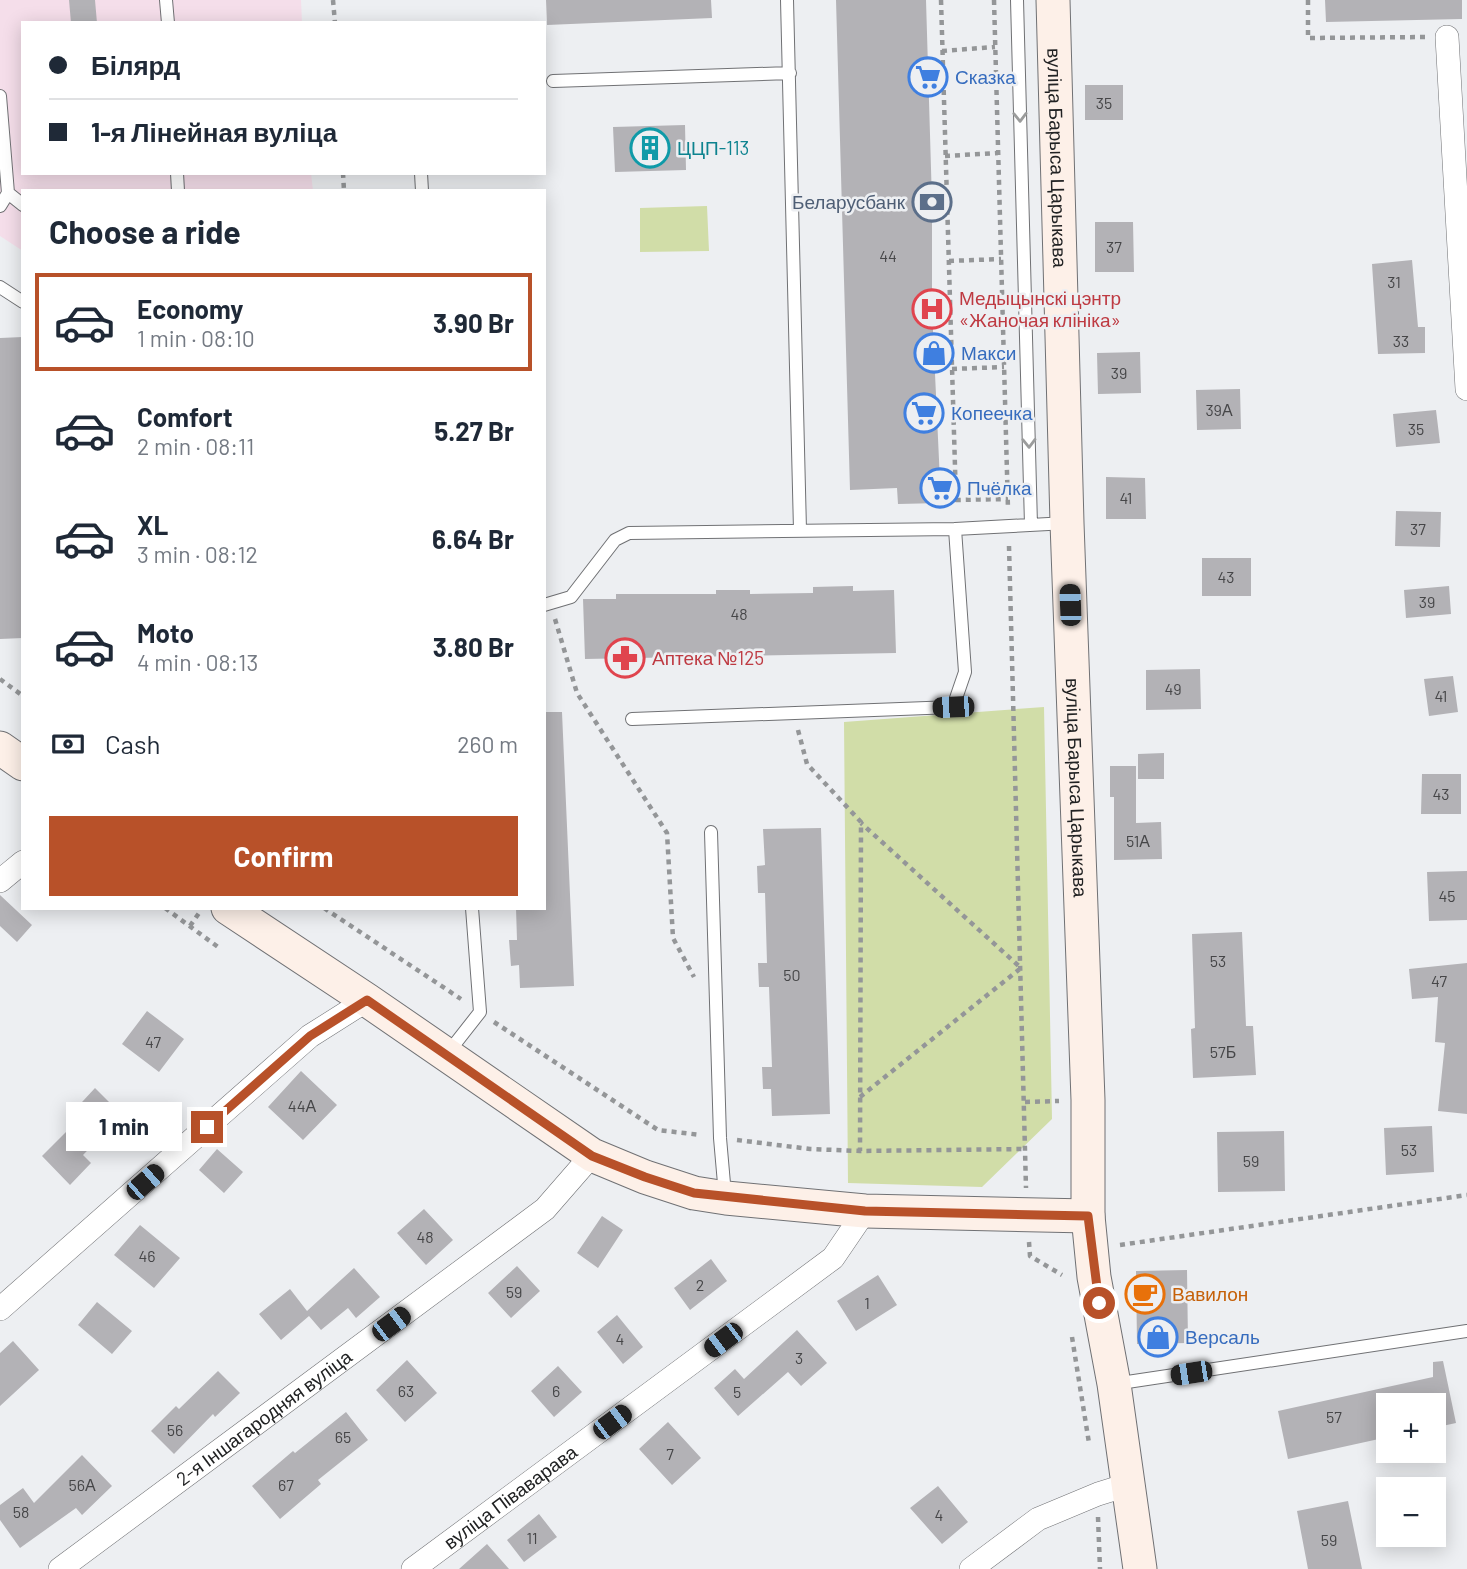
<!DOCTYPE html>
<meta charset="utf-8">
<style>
body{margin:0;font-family:Barlow,sans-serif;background:#f2f2f3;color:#1f2937;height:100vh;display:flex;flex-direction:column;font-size:26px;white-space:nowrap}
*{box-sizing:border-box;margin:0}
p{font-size:23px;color:#747a83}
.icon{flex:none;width:38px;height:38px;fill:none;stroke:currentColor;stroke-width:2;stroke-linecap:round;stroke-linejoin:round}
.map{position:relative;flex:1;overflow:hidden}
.details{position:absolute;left:21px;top:189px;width:525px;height:721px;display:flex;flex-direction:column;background:#fff;border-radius:0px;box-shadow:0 4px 18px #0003}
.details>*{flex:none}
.top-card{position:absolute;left:21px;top:21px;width:525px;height:154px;border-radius:0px;box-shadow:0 4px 18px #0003;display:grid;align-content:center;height:154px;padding:0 28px;background:#fff}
.fabs{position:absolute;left:1376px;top:1393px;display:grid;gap:14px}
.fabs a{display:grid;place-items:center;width:70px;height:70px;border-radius:0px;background:#fff;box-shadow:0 4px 18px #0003;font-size:35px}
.end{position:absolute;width:32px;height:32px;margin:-16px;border:9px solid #b85129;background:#fff;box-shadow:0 0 0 4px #fff}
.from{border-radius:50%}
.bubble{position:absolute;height:49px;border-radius:0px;background:#fff;box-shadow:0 4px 18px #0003;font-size:23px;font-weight:700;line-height:49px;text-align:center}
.car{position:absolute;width:21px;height:42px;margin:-21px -10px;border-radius:9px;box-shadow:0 0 5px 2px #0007;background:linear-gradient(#222 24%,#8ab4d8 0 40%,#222 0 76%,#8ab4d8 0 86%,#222 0)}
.top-card b{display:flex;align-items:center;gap:24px;height:66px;font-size:26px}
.top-card b+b{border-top:2px solid #e0e1e3}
.top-card i{width:18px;height:18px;background:#1f2937}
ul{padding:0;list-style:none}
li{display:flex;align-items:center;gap:21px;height:98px;margin:0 14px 10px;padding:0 14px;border:4px solid transparent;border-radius:0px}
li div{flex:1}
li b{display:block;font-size:26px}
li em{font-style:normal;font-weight:700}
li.selected{border-color:#b85129}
li>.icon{width:63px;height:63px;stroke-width:1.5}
h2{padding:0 28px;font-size:32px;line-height:84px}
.pay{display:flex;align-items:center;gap:18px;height:77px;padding:0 28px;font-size:26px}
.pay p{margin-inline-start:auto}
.cta{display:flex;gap:14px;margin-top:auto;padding:14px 28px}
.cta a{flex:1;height:80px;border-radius:0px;background:#b85129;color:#fff;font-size:28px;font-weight:700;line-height:80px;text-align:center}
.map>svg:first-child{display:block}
.education{fill:#f5deea}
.park{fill:#d1dda8}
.building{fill:#b3b2b6}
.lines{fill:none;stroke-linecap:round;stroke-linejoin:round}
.lane-casing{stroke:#707174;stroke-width:14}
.street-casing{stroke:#707174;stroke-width:24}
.secondary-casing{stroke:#707174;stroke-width:35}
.path{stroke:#949698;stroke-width:4.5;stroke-dasharray:5 5;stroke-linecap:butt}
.lane{stroke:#fff;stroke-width:12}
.street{stroke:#fff;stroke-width:23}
.secondary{stroke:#fdf0e8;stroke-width:33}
.oneway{stroke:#9b9c9c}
.route{stroke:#b85129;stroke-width:9}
.labels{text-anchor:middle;stroke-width:5;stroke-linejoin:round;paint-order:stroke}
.number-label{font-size:16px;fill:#464648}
.shop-label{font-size:19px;fill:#366cbe;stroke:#edeff2;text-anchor:start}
.culture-label{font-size:19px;fill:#0d838f;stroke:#edeff2;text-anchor:start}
.street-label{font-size:19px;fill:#212223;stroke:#edeff2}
.service-label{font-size:19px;fill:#4e5e75;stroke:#edeff2;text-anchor:end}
.health-label{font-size:19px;fill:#be3a42;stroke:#edeff2;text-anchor:start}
.food-label{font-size:19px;fill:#c56008;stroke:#edeff2;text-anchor:start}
</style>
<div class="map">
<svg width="1467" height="1569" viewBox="0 0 1467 1569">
<rect width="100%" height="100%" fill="#edeff2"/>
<path class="education" d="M0,0h301l1,23h-279v150h288l2,18h-290v60l-23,-15z"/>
<path class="park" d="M707,206l2,45 -69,1v-44z
M1044,707l8,412 -70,68 -134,-4 -4,-461z"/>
<path class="building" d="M69,0h26l2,23h-26z
M546,0h165l1,18 -165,7z
M836,0h90l6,202v107l9,194 -43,1 -1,-16 -47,2z
M1325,0h137v19l-136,3z
M1085,85h38v35h-38z
M685,125l1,45 -71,2 -2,-45z
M1095,222h38l1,50h-39z
M1412,260l6,67h7v26l-47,1 -6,-90z
M23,337v301l-23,1v-301z
M1140,352l1,41 -43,1 -1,-41z
M1240,389l1,40 -44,1 -1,-40z
M1436,410l4,33 -44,4 -3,-33z
M1106,477l39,1 1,41h-40z
M1396,511l45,1 -1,35 -45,-1z
M1202,558h49v38h-49z
M853,586v5l41,-1 2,63 -311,6 -2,-60h33v-5h100v-4h34v4l63,-1v-6z
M1449,586l2,28 -45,4 -2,-28z
M1200,669l1,40 -55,1v-40z
M1453,676l5,36 -29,4 -5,-37z
M544,712h18l12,274 -54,2 -1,-23 -8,1 -2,-26h8l-1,-32h28z
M1164,753v26h-26v-25z
M1110,766h26v57l25,-1 1,37 -48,1v-63h-4z
M1422,774h39v40h-40z
M821,828l9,286 -58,2 -1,-27h-8l-1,-22h10l-3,-80h-10l-1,-24h9l-2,-70h-7l-1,-27 8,-1 -2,-36z
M1467,871v49l-38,1 -2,-49z
M0,895l32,30 -15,17 -17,-16z
M1242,932l4,94h7l3,49 -63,3 -2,-49 4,-1 -3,-94z
M1467,963v151l-29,-3 7,-68 -10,-1 3,-45 -26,2 -3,-30z
M147,1011l37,28 -25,33 -37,-28z
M301,1071l36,34 -34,35 -35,-33z
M95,1088l27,27 -39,40 8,8 -21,22 -28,-29 35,-35 -7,-6z
M1432,1126l2,46 -48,3 -2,-47z
M1284,1131l1,60 -67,1 -1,-60z
M217,1149l26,23 -19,21 -25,-23z
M424,1209l29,31 -27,25 -29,-32z
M602,1216l21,14 -25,38 -21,-15z
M140,1225l40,33 -26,30 -40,-33z
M711,1259l16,22 -37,29 -16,-22z
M517,1266l23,25 -29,27 -23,-25z
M354,1268l26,29 -24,21 -8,-10 -27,22 -12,-14 -28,24 -22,-26 31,-25 17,22z
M1187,1270l1,73 -51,1 -1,-73z
M878,1275l19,30 -41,26 -19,-30z
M97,1302l35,29 -20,23 -34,-29z
M617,1315l26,32 -20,17 -26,-32z
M797,1330l30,33 -26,23 -13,-14 -50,44 -24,-28 21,-19 9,10z
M13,1341l26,29 -39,36v-53z
M407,1360l30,33 -32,29 -29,-32z
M1443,1361l13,62 -23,5v-23h-45v32l-100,22 -10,-48 155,-34v-15z
M558,1366l24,26 -28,25 -23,-26z
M218,1371l22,22 -25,24 -2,-3 -39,40 -23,-23 25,-25 3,3z
M346,1412l22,28 -50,40 3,4 -41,35 -28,-33 41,-35 2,2z
M668,1422l33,36 -29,27 -33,-36z
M82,1455l30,31 -30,29 -6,-7 -56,40 -20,-28v-15l23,-17 11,15z
M938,1486l30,36 -26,22 -32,-36z
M1348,1501l14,68h-54l-11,-58z
M539,1514l18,23 -33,25 -17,-22z
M487,1544l22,25h-50z"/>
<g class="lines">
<g class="lane-casing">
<path id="lane" d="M166,0l2,23
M787,0l13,530
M1017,0l14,525
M553,81l237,-8
M0,96l8,97 -8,13
M177,173l1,18
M421,173l1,18
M8,193l15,12
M0,287l23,15
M544,605l27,-8 44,-57 14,-7 326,-4 112,-6
M632,719l321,-12 12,-35 -10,-143
M711,832l9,306 5,57
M447,1054l33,-42 -8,-104
M1114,1384l353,-53"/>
</g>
<g class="street-casing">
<g id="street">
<path d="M1447,37l20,352"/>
<path d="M0,881l23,-19"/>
<path d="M0,1309l310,-273 57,-36"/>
<path id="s1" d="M60,1569l485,-360 47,-54"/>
<path id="s2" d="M413,1569l420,-311 32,-47"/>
<path d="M971,1569l67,-50 60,-25 29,-9"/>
</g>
</g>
<g class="secondary-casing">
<g id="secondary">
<path id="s3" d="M1053,0l14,523 21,577v116l6,61 20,107 26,185"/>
<path d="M0,748l23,16"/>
<path d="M228,908l139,92 225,155 53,22 49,16 32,5 139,13 223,5"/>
</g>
</g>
<path class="path" d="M333,0l2,23
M941,0l15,500 52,-1
M994,0l14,509
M1308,0v38l117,-1
M942,51l53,-4
M945,156l53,-3
M343,173l1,18
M949,261l52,-2
M952,369l52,-2
M1009,546l17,642
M555,619l22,74 90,140 6,105 21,39
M0,679l23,17
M798,730l9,34 54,58 -1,329
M165,908l53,39
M324,908l137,91
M190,926l9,-13
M494,1022l164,108 43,5
M860,1097l161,-129 -160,-145
M1025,1102l34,-1
M737,1140l73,9 50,2 166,-2
M1029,1242l1,14 32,19
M1120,1245l347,-50
M1072,1337l17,106
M1098,1517l2,52"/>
<use href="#lane" class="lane"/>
<use href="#street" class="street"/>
<use href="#secondary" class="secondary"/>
</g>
<defs><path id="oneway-chevron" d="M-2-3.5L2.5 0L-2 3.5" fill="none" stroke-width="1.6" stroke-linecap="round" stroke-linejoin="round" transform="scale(1.75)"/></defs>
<g class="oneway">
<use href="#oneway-chevron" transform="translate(1020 117) rotate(89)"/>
<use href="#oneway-chevron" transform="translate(1029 443) rotate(89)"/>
</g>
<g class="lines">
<path class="route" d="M207,1127l103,-91 57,-36 225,156 53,21 49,16 171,18 223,5 11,87"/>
</g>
<defs>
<g id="supermarket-ring" transform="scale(2.0125)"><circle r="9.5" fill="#edeff2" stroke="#3f7fe0" stroke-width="1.5"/><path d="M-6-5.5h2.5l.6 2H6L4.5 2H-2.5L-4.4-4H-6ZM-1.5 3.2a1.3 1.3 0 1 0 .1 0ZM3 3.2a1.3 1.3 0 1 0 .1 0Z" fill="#3f7fe0"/></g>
<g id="building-ring" transform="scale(2.0125)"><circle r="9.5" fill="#edeff2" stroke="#0f9aa8" stroke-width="1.5"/><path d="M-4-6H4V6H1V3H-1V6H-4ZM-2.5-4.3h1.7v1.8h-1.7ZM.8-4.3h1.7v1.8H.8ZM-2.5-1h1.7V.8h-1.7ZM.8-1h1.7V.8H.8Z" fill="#0f9aa8"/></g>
<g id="bank-ring" transform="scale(2.0125)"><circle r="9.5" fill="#edeff2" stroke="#5c6f8a" stroke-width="1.5"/><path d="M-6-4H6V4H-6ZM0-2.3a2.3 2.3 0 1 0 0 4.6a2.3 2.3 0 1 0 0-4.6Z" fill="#5c6f8a"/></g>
<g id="hospital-ring" transform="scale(2.0125)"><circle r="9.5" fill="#edeff2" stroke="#e0444e" stroke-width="1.5"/><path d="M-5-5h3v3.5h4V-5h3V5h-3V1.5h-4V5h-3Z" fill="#e0444e"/></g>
<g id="shop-ring" transform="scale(2.0125)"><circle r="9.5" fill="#edeff2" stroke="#3f7fe0" stroke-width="1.5"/><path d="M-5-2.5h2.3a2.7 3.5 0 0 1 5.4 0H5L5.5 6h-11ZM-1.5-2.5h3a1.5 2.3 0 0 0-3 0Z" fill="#3f7fe0"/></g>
<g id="pharmacy-ring" transform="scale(2.0125)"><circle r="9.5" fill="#edeff2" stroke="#e0444e" stroke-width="1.5"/><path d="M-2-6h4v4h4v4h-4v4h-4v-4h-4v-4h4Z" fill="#e0444e"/></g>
<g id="cafe-ring" transform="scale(2.0125)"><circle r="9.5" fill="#edeff2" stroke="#e8710a" stroke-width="1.5"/><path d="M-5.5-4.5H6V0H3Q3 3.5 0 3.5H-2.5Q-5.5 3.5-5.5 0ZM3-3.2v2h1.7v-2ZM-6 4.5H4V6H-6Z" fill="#e8710a"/></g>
</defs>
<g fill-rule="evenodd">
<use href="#supermarket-ring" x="928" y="77"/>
<use href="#building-ring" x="650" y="148"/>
<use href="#bank-ring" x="932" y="202"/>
<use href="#hospital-ring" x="932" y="309"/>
<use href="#shop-ring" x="934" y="353"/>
<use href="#supermarket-ring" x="924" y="413"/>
<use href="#supermarket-ring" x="940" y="488"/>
<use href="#pharmacy-ring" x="625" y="658"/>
<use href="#cafe-ring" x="1145" y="1294"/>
<use href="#shop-ring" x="1158" y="1337"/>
</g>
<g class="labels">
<g class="number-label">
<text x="1104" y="109">35</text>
<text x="1114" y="253">37</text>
<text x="888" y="262">44</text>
<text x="1394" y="288">31</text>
<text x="1401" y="347">33</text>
<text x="1119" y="379">39</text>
<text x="1219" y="416">39А</text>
<text x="1416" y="435">35</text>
<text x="1126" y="504">41</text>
<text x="1418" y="535">37</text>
<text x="1226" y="583">43</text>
<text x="1427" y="608">39</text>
<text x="739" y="620">48</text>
<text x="1173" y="695">49</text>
<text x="1441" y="702">41</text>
<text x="1441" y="800">43</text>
<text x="1138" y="847">51А</text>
<text x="1447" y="902">45</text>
<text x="1218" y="967">53</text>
<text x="792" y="981">50</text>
<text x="1439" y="987">47</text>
<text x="153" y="1048">47</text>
<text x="1223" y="1058">57Б</text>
<text x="302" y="1112">44А</text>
<text x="1409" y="1156">53</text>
<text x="1251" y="1167">59</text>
<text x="425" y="1243">48</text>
<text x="147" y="1262">46</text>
<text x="700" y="1291">2</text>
<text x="514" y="1298">59</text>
<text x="867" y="1309">1</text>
<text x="620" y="1345">4</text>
<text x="799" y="1364">3</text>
<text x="406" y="1397">63</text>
<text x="556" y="1397">6</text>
<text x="737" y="1398">5</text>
<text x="1334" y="1423">57</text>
<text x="175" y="1436">56</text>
<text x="343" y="1443">65</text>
<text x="670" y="1460">7</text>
<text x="82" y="1491">56А</text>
<text x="286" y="1491">67</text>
<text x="21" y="1518">58</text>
<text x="939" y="1521">4</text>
<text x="532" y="1544">11</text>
<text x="1329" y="1546">59</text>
</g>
<g class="shop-label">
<text x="955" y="84">Сказка</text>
<text x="961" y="360">Макси</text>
<text x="951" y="420">Копеечка</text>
<text x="967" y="495">Пчёлка</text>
<text x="1185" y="1344">Версаль</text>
</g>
<g class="culture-label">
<text x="677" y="155">ЦЦП-113</text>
</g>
<g class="street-label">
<text dy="7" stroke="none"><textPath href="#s3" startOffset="158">вуліца Барыса Царыкава</textPath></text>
<text dy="7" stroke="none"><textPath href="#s3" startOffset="788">вуліца Барыса Царыкава</textPath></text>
<text dy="7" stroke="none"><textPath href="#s1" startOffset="254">2-я Іншагародняя вуліца</textPath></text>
<text dy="7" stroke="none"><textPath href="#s2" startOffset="121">вуліца Піваварава</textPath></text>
</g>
<g class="service-label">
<text x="905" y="209">Беларусбанк</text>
</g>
<g class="health-label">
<text x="959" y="305">Медыцынскі цэнтр<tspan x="959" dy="22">«Жаночая клініка»</tspan></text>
<text x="652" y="665">Аптека №125</text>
</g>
<g class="food-label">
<text x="1172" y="1301">Вавилон</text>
</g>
</g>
</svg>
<div class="fabs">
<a>+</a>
<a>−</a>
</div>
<i class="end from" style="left:1099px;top:1303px"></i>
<i class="end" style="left:207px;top:1127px"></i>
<div class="bubble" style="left:66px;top:1102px;width:116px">1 min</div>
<i class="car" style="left:1070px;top:605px;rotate:358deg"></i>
<i class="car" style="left:953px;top:707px;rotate:268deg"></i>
<i class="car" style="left:145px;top:1182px;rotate:49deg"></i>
<i class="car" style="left:391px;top:1324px;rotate:53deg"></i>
<i class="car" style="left:723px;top:1340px;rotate:233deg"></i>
<i class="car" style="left:1191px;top:1373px;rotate:261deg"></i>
<i class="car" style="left:612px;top:1422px;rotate:53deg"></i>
<div class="top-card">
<b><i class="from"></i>Білярд</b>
<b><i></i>1-я Лінейная вуліца</b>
</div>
<section class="details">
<h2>Choose a ride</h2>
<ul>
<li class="selected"><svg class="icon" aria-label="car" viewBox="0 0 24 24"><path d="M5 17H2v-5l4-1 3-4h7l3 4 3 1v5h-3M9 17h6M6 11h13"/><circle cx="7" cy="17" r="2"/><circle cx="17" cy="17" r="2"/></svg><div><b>Economy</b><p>1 min · 08:10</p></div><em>3.90 Br</em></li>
<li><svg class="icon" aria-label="car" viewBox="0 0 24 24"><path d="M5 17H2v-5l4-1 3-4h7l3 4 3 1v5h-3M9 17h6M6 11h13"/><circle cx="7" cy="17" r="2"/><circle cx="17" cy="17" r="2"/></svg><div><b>Comfort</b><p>2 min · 08:11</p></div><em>5.27 Br</em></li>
<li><svg class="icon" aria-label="car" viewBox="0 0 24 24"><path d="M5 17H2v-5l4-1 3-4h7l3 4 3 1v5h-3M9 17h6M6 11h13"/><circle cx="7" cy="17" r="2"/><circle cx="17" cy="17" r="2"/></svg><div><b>XL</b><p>3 min · 08:12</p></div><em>6.64 Br</em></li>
<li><svg class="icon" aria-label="car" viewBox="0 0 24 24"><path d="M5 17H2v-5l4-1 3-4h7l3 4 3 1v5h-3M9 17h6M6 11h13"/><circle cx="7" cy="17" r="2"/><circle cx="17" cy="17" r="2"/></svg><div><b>Moto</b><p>4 min · 08:13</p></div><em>3.80 Br</em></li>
</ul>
<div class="pay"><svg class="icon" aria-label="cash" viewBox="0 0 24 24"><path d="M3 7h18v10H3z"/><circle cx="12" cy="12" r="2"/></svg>Cash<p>260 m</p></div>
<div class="cta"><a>Confirm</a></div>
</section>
</div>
